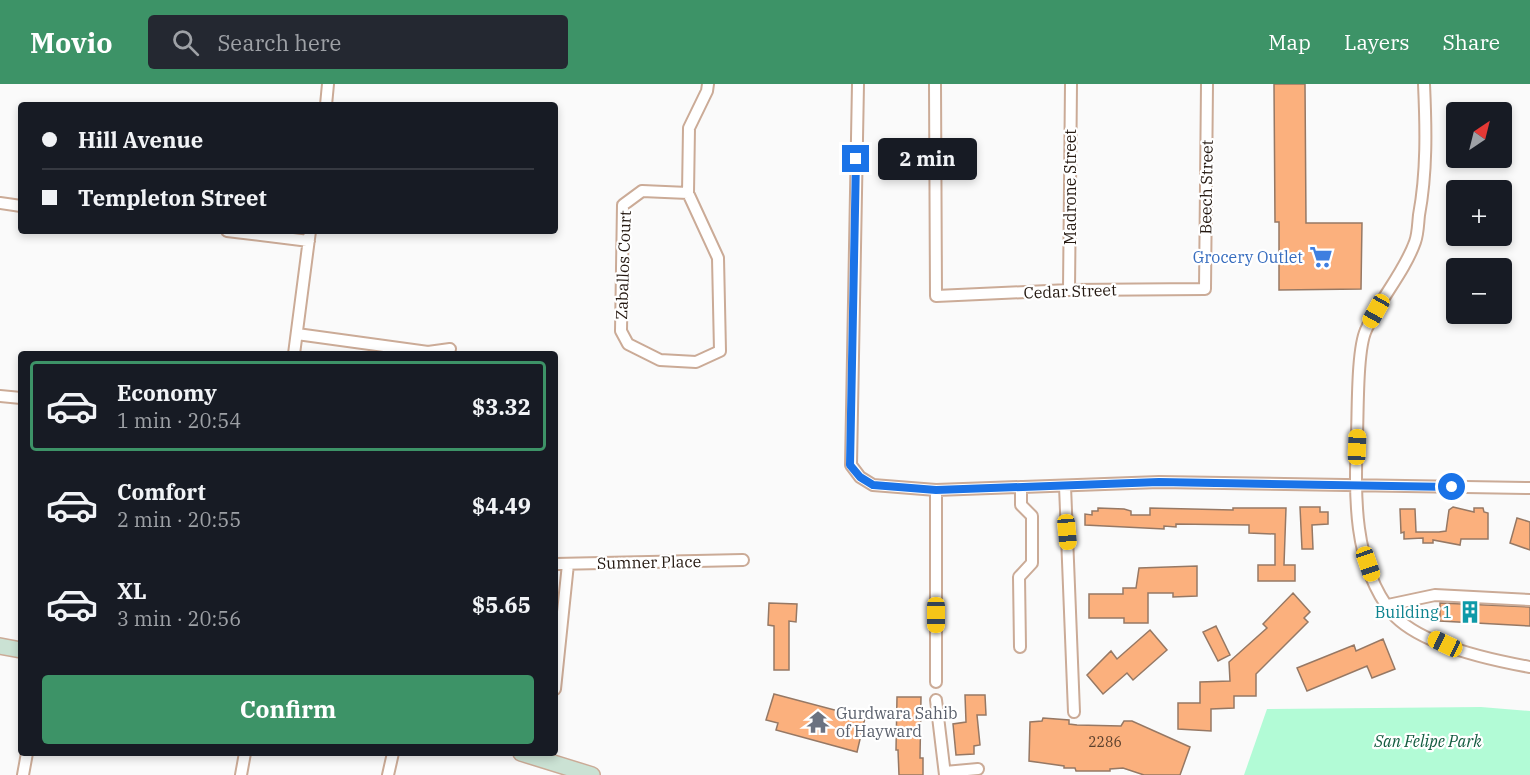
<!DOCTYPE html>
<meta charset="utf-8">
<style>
body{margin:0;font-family:"IBM Plex Serif",serif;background:#242831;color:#f1f3f6;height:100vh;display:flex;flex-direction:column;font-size:22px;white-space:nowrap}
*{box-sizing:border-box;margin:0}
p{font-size:20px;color:#9ea1a6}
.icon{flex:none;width:33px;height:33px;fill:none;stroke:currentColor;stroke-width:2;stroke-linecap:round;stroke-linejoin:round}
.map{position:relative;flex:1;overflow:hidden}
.drawer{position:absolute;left:18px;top:267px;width:540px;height:405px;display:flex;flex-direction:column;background:#171b24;border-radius:6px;box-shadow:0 3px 9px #0003}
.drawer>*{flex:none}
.guide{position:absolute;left:18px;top:18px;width:540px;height:132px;border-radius:6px;box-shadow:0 3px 9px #0003;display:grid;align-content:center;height:132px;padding:0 24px;background:#171b24}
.needle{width:39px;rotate:35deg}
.controls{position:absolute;left:1446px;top:18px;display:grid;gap:12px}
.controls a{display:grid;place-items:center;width:66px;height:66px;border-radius:6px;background:#171b24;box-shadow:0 3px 9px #0003;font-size:30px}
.end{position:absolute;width:27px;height:27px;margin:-14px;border:8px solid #1a73e8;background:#fff;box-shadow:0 0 0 3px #fff}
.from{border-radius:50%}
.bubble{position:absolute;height:42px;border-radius:6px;background:#171b24;box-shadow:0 3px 9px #0003;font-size:20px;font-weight:800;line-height:42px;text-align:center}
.car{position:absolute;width:18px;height:36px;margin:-18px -9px;border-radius:8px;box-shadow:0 0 4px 2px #0007;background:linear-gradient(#f5c518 24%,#345 0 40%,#f5c518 0 76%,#345 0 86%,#f5c518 0)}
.guide b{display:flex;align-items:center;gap:21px;height:57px;font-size:22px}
.guide b+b{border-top:2px solid #363941}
.guide i{width:15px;height:15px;background:#f1f3f6}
ul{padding:10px 0 0;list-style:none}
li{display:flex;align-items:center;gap:18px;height:90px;margin:0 12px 9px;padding:0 12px;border:3px solid transparent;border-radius:6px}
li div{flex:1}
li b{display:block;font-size:22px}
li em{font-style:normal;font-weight:800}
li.current{border-color:#3d9367}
li>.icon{width:54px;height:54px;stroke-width:1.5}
.primary-button{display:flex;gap:12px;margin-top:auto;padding:12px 24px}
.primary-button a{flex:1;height:69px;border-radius:6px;background:#3d9367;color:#fff;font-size:24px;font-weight:800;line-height:69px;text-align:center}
header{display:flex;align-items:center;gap:36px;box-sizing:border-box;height:84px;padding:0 30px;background:#3d9367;color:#fff}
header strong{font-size:28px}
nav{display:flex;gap:33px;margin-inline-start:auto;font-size:21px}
.search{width:420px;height:54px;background:#242831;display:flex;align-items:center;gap:15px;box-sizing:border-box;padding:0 21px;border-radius:6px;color:#9ea1a6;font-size:22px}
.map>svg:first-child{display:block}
.green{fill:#b2fbd6}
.building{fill:#fbb07d;stroke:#967864;stroke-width:1.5}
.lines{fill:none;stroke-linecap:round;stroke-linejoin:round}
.street-casing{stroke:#cbab97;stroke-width:14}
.secondary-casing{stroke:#cbab97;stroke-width:18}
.street{stroke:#fff;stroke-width:10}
.secondary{stroke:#cbe2d4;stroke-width:15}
.route{stroke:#1a73e8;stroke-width:8}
.labels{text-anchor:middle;stroke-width:4.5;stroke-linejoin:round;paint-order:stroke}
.number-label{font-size:14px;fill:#5a3f2c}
.street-label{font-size:16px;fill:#251911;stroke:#fff}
.shop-label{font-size:16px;fill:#366cbe;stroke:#fff;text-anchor:end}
.culture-label{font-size:16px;fill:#0d838f;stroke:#fff;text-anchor:end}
.worship-label{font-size:16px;fill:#5b616d;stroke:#fff;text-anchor:start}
.park-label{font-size:16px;font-style:italic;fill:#125b3f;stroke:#fff}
</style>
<header>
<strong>Movio</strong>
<div class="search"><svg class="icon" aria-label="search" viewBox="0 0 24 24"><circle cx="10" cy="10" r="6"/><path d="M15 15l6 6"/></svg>Search here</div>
<nav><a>Map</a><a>Layers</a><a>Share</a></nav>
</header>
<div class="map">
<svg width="1530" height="691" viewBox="0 0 1530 691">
<rect width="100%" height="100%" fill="#fafafa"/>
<path class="green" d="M1481,623l49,4v64h-286l23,-66z"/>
<path class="building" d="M1274,0h31l1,139h56l-1,66 -82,1v-68h-4z
M1300,423h20v5h8v12l-16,1 1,24h-11z
M1453,423l21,5v-4h9l1,4 4,1v26h-27l-1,6 -27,-5v3h-10v-5l-19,1v-7l-3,1 -1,-24h15l1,23h23l7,-1 3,-21z
M1098,424l26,1 7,2v4h19v-7l83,2v-2h53l-2,57h11v16h-37v-16h17v-31l-26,-1v-8l-73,-1v3l-12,-1v3l-79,-4v-11l7,1v-4h6z
M1517,434l13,4v28l-20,-7z
M1197,482v30l-24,1v-4h-25v30h-24v-5h-35v-24h34v-6h13l3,-20z
M1293,509l17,19 -6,6 4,4 -52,52v22h-22v12l-23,1v22l-33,-2v-26h22v-21l30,-1 -1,-19 38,-34 -4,-4z
M769,519l28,1 -1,18 -7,-1v49h-15v-44l-6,-1z
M1440,519l90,4v19l-90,-5z
M1216,542l14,29 -12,6 -15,-29z
M1150,546l17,20 -34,30 -6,-7 -24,21 -16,-19 24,-24 6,8z
M1383,555l12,30 -23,9 -5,-12 -60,25 -10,-23 57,-23 2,6z
M774,610l91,24 -8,34 -81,-22 2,-7 -12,-3z
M965,611h20l1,20h-9l3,30 -6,1v8l-18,1 -3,-31 13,-2z
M897,613h24l-1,61h3v17h-24l-1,-25h-2z
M1043,634l26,2v4l8,1 44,1 3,-5h8l58,26 -10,28h-36l-21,-7 -13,1v2h-34l-1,-3h-11v-2l-35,-5 1,-39 12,-1z"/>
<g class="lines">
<g class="street-casing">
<path id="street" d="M858,0l-7,381 9,12 13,8 63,5 223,-8 371,6
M935,0l1,212 133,-6 136,-1 2,-205
M1424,0c2,44 3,88 -5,131 -1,9 -1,19 -4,27 -11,31 -36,58 -49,88 -9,19 -8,80 -9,104 -2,59 -5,129 35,179 27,32 99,47 138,54
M326,21l2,-21
M642,107l46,2 30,65 2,93 -24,11 -36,-2 -32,-16 -7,-13 2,-126z
M688,109l1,-65 18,-37 1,-7
M0,119l21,3
M227,147l82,10
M1069,206l2,-206
M297,250l131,18 22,-3
M294,270l16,-123
M0,312l21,2
M1065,402l9,226
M936,406v192
M555,480l188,-4
M1388,521l47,-10 95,5
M1020,563l-1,-70 13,-14v-47l-11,-11v-18
M555,605l13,-125
M936,616l9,75
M945,688l33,-3
M23,691l4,-22
M241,691l4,-22
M388,691l5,-22"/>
</g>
<g class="secondary-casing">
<path id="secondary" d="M0,562l21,4
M521,669l71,22"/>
</g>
<use href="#street" class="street"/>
<use href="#secondary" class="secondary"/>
</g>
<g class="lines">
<path class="route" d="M856,75l-6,306 10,12 13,8 63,5 223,-8 293,5"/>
</g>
<defs>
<g id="supermarket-bare" transform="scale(1.8)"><path d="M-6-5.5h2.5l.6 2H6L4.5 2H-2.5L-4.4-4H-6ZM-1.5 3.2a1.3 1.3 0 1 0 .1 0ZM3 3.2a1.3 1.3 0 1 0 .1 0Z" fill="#3f7fe0" stroke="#fff" stroke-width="2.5" paint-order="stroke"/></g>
<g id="building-bare" transform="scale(1.8)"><path d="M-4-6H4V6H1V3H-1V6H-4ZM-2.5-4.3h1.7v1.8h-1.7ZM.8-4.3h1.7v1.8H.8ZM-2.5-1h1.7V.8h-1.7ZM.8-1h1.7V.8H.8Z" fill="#0f9aa8" stroke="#fff" stroke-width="2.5" paint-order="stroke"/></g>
<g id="temple-bare" transform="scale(1.8)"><path d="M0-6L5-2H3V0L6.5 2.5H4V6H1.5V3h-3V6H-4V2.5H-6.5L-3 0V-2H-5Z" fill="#6b7280" stroke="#fff" stroke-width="2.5" paint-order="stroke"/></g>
</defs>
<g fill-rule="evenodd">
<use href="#supermarket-bare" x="1321" y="173"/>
<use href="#building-bare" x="1470" y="528"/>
<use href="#temple-bare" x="818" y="638"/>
</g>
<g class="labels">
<g class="number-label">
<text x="1105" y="663">2286</text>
</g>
<g class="street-label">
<text transform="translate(1070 103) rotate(-90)" y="6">Madrone Street</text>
<text transform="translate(1206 103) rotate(-89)" y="6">Beech Street</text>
<text transform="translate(623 181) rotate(-88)" y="6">Zaballos Court</text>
<text transform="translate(1070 207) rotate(-2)" y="6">Cedar Street</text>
<text transform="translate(649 478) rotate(-1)" y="6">Sumner Place</text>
</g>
<g class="shop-label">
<text x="1303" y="179">Grocery Outlet</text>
</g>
<g class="culture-label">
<text x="1452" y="534">Building 1</text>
</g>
<g class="worship-label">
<text x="836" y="635">Gurdwara Sahib<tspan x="836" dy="18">of Hayward</tspan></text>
</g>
<g class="park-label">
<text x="1428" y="663">San Felipe Park</text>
</g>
</g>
</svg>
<div class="controls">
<a><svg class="needle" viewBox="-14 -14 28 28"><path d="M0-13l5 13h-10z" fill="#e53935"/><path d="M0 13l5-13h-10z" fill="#9ea1a6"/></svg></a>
<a>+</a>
<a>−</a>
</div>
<i class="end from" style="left:1452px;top:403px"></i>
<i class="end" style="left:856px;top:75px"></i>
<div class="bubble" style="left:878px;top:54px;width:99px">2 min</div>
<i class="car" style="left:1376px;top:227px;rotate:209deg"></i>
<i class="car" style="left:1357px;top:363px;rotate:2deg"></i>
<i class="car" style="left:1067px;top:448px;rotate:175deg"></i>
<i class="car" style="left:1368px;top:480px;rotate:161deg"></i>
<i class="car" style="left:936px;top:531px;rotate:180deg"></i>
<i class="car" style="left:1445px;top:560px;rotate:295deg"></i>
<div class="guide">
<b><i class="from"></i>Hill Avenue</b>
<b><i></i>Templeton Street</b>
</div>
<section class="drawer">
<ul>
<li class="current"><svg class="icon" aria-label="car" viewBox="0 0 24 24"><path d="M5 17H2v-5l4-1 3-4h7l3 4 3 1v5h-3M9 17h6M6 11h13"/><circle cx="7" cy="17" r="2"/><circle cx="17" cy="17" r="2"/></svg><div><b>Economy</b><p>1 min · 20:54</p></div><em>$3.32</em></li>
<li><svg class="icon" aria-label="car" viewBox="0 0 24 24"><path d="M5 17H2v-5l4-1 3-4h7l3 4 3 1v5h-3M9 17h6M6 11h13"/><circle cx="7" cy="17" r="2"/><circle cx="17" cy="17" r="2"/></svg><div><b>Comfort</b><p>2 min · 20:55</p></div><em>$4.49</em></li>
<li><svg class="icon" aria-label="car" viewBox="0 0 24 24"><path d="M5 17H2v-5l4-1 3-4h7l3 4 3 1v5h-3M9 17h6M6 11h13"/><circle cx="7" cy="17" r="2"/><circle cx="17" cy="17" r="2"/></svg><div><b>XL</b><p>3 min · 20:56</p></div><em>$5.65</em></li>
</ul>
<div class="primary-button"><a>Confirm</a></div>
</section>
</div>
